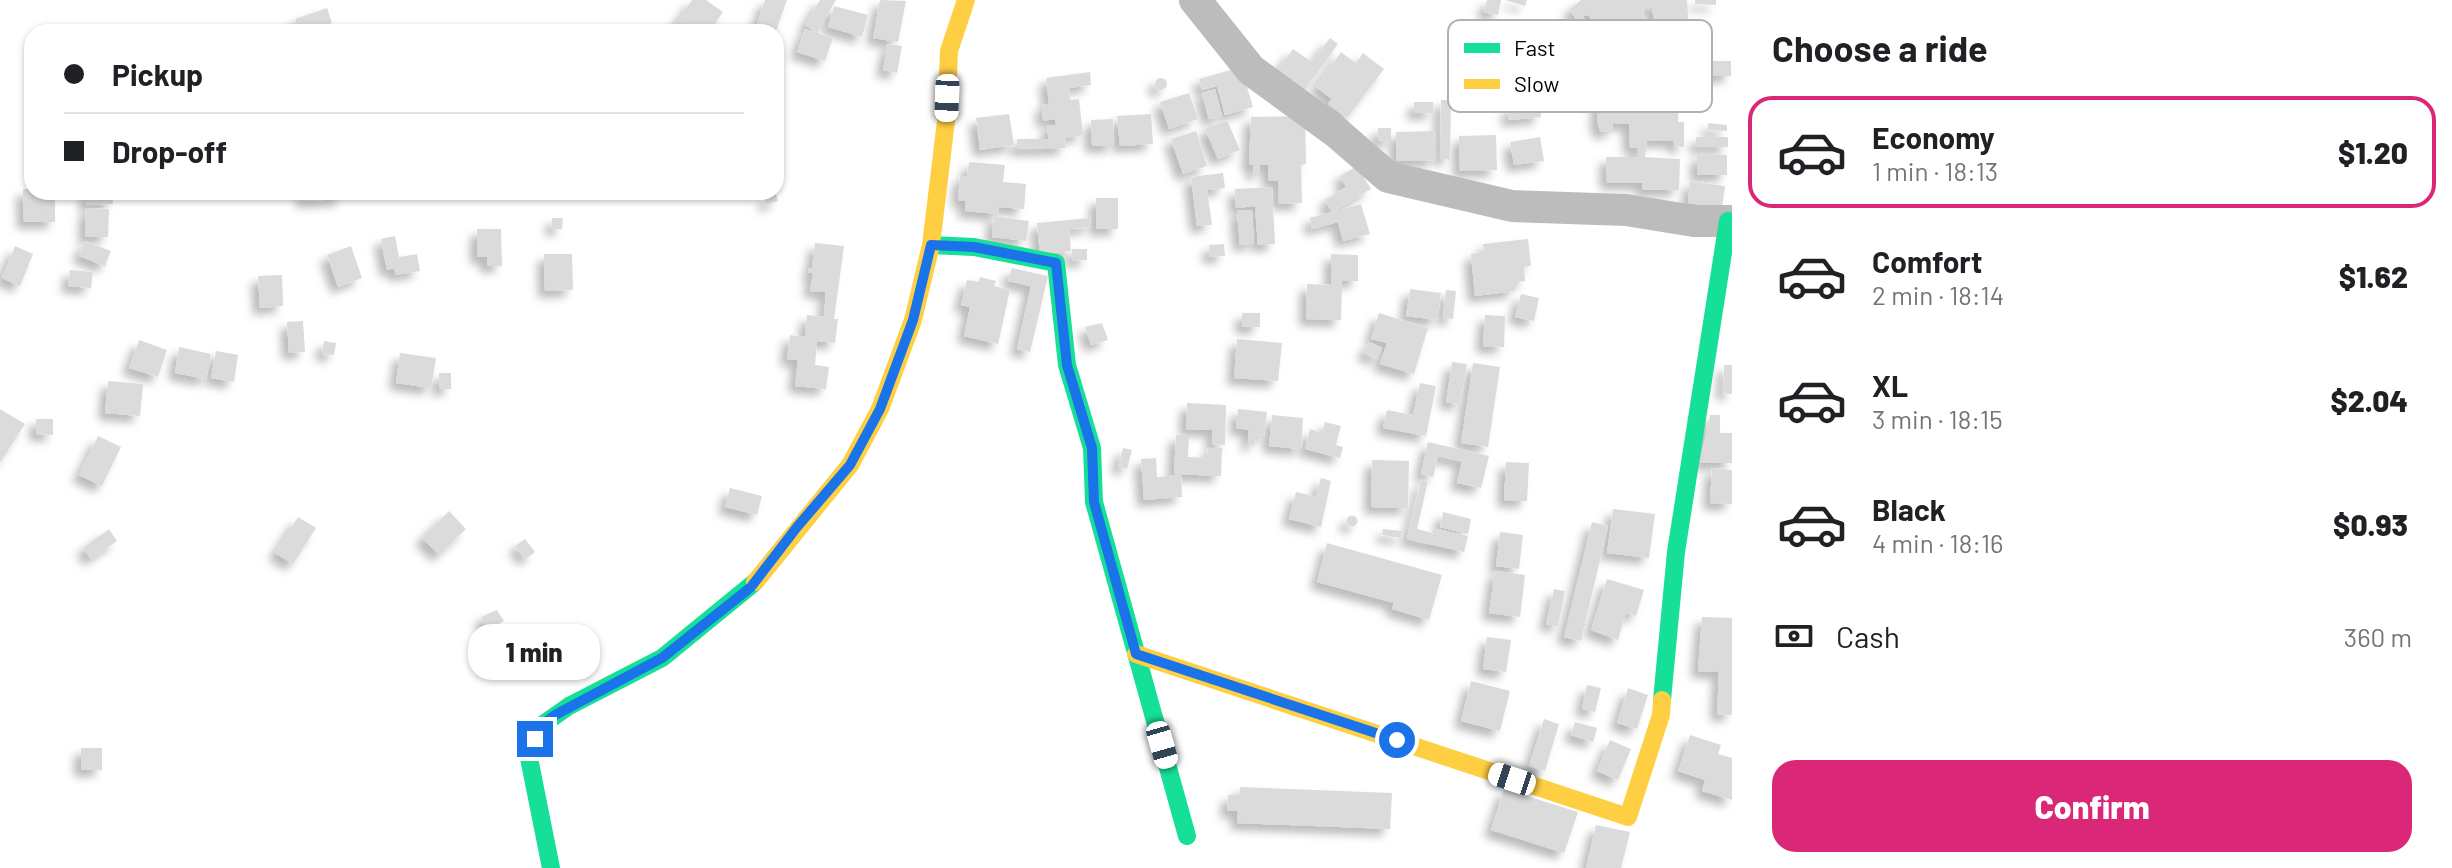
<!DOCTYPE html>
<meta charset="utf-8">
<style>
body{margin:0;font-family:Barlow,sans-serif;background:#f6f6f6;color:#202124;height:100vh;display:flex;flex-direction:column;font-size:30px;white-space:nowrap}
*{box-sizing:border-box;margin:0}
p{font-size:26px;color:#757577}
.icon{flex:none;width:44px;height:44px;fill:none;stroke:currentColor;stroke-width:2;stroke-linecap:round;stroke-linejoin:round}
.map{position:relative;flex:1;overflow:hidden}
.sheet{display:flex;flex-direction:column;background:#fff;width:720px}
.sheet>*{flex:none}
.hud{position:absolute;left:24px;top:24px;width:760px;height:176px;border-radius:24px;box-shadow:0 2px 6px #0004;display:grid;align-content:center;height:176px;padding:0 40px;background:#fff}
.end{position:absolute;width:36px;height:36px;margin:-18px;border:10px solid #1a73e8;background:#fff;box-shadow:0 0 0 4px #fff}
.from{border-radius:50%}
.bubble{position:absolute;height:56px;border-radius:24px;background:#fff;box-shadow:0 2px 6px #0004;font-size:26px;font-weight:800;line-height:56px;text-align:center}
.car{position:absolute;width:24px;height:48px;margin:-24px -12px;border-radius:10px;box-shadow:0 0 6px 2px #0007;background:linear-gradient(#fff 24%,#345 0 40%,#fff 0 76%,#345 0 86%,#fff 0)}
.hud b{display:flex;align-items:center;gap:28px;height:76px;font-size:30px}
.hud b+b{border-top:2px solid #e0e0e0}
.hud i{width:20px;height:20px;background:#202124}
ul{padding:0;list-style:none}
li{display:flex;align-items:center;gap:24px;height:112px;margin:0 16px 12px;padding:0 24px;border:4px solid transparent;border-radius:24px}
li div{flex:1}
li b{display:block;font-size:30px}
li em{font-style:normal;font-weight:800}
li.selected{border-color:#db2777}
li>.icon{width:72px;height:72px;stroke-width:1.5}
h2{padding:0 40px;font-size:36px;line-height:96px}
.pay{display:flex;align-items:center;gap:20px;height:88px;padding:0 40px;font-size:30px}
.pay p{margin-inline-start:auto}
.primary-button{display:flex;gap:16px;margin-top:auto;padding:16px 40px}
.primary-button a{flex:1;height:92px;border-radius:24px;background:#db2777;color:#fff;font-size:32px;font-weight:800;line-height:92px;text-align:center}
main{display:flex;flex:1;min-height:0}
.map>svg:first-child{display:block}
.building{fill:#dbdbdb;filter:url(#shadow)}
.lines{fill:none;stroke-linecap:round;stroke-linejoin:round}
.street{stroke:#bcbcbc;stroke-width:32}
.fast{stroke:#16e098;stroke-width:18}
.slow{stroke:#ffcf43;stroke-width:18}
.route{stroke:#1a73e8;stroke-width:10}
.key{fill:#fff;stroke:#b2b2b2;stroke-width:2}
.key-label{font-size:22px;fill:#000}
</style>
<main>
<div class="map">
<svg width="1732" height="868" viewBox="0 0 1732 868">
<defs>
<filter id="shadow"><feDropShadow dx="-7" dy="7" stdDeviation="4" flood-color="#0004"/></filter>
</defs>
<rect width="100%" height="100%" fill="#fff"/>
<path class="building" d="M692,0h14l17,12 -14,20h-39z
M765,0h22l-11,31 -19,-7z
M820,0h16l-19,33 -12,-8z
M880,0l26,1 -8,41 -25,-4z
M1487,0h14l-3,15 -14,-3z
M1505,0h22l-2,6z
M1581,0h106l2,28 -34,1 -3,-22h-9l4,33 41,-1v25h-28v-8h-12v10l3,2 33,1v15h-20v4h15l-1,34h6v25l-9,-1 -1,-5h-27l-2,16 35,2 -1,31h-37l1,-7h-36l-1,-26h32v-9h-8l-1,-24 -17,-1 1,9 -13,-1 -3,-10 2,-37 18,-4 -4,-36 -21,5 -8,-21 9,-5 -4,-8 -6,1 2,5 -7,2 -8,-14z
M1695,0h21v5l-21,-1z
M834,6l34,9 -6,22 -34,-10z
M327,8l5,15 -33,9 -4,-13z
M805,29l28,9 -8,23 -28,-9z
M1330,38l8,6 -34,47 -27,-20 16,-22 19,13z
M888,44l14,2 -5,27 -14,-3z
M1341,52l15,11 7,-10 21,16 -37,49 -19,-14 4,-5 -16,-12z
M1712,61h19v15h-19z
M1241,67l12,40 -28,8 -8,-29 -15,4 -3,-11z
M1090,72l1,13 -22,3 1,12 9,-1 4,36 -18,3 1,10 -16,1 -3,-23 9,-1 -1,-6 -12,2 -1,-16 7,-1 -3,-26z
M1155 84a6 6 0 1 1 12 0a6 6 0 1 1-12 0Z
M1215,89l7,27 -13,3 -7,-26z
M1189,93l9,26 -29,10 -9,-27z
M1441,100h10l-1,59h-10z
M1414,102h19v11h-19z
M1540,104l1,13 -32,3 -1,-13z
M1009,114l5,31 -34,5 -4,-32z
M1151,114l2,30 -33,2 -3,-30z
M1305,116l1,48 -5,1 1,38 -23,1 -1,-23h-9l-1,-16h-8v9h-7v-9h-4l2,-48z
M1113,119l1,27h-22l-1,-26z
M1227,120l13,30 -22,9 -13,-30z
M1708,123l19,2v6l-19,-1z
M1378,128h13v13h-13z
M1196,131l11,35 -24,8 -12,-35z
M1436,131v29l-39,1 -1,-29z
M1496,135l1,35 -37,1 -1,-35z
M1540,137l4,24 -30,4 -4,-23z
M1696,137h32v10h-32z
M1017,139h32v10h-32z
M1697,155h30v20h-30z
M969,162l36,3 -2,17 23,2 -2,25 -25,-2v7l-34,-3 1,-10 -8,-1 2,-24h7z
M1357,166l14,23 -39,23 -7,-12 21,-13 -6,-11z
M1223,173l2,15 -18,2 5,35 -15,1 -6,-49z
M1690,181l35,5 -3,22 -34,-5z
M1272,187l3,57 -17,1 -3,-39 -19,2 -1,-19z
M23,189h9v3h23v30h-31z
M86,192h26l1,12 -27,1z
M302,192h41v7l-40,2z
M776,194l2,7 -12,4 -2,-6z
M1096,198h22v31h-22z
M1361,204l9,30 -27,7 -5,-19 -26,7 -2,-11z
M86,208l23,1 -1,28h-23z
M1252,210l2,33 -14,2 -3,-34z
M994,216l35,5 -3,20 -34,-4z
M552,218h11l-1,11h-10z
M1090,218l1,9 -22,2 2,22 -31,3 -3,-31z
M477,229h24l1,37h-15v-9h-10z
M395,236l4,21 18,-3 3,17 -24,4 -2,-7 -7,2 -6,-31z
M1528,239l3,27 -7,1 1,14 -10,1v9l-40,5 -4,-42 13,-2 -1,-8z
M85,241l26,10 -6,15 -26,-10z
M815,243l29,3 -10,73h4l-3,24 -18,-2 -2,24 14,2 -3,22 -31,-3 3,-26 -11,-1 3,-24 15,2 2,-22 17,2 2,-25 -16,-1 3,-18 -5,-1 1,-4h3z
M1224,244l1,12 -15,1 -1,-12z
M15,246l18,8 -13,32 -18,-8z
M351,246l11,32 -24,9 -11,-32z
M1072,249h15v11l-15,1z
M544,254h28l1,36 -28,1z
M1331,254l27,1v26h-16l-1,39 -35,-1 1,-35 24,1z
M1012,268l36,8 -18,76 -13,-3 14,-63 -23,-5z
M70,270l23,2 -2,16 -23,-2z
M282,275l1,31 -23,2 -2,-32z
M980,277l16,4 -2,5 16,4 -12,54 -34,-8 6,-29 -9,-2 6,-25 12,2z
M1410,289l31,4 -4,27 -31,-4z
M1446,290l10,1 -3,28 -10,-1z
M1521,294l18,4 -5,23 -19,-4z
M1242,313h18v14h-18z
M1379,313l49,15 -14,46 -34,-10 7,-21 -16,-4z
M1485,315l20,1 -1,31 -21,-1z
M303,321l2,31 -16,1 -2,-31z
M1102,323l6,17 -17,5 -6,-18z
M1237,339l45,4 -4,38 -44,-3z
M139,340l28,10 -9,27 -29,-9z
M324,341l12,2 -2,12 -12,-1z
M1369,342l13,6 -6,11 -12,-6z
M179,347l32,7 -5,25 -31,-6z
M216,351l22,4 -4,27 -23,-4z
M400,353l36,5 -5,30 -35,-5z
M1452,362l15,2 -7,40 -14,-2z
M1473,363l27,4 -12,80 -27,-4z
M1724,365h8v29l-9,-1z
M439,373h12v16h-12z
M108,381l35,3 -3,32 -35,-3z
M1420,383l16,3 -10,50 -43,-8 4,-18 26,5z
M1187,403l39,2 -1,40 -13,-1 1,-14 -27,-1z
M0,409l25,15 -25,39z
M1238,409l29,3 -3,24 -8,-1 -1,10 -7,-1 1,-14 -13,-2z
M1272,415l31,3 -2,31 -32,-3z
M1710,415h10v18h12v30h-32z
M36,419h17v16l-17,-1z
M1325,422l16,4 -5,19 7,2 -3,11 -35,-9 5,-20 12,4z
M1176,435h13l-1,22 19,1 1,-10h14l-1,28 -47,-2z
M98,436l23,11 -19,39 -23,-11z
M1428,442l61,14 -8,32 -24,-5 5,-22 -24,-5 -5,21 -12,-3z
M1123,448l9,2 -5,19 -9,-2z
M1156,458l1,19 24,-2 1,22 -38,3 -3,-41z
M1372,460l37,1 -1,47 -37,-1z
M1506,462l23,1 -2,38 -23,-1z
M1712,468l20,2v34l-22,-1z
M1321,478l10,3 -10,46 -32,-8 7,-27 20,5z
M1421,480l7,1 -11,48 19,5 1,-5 31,7 -4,16 -57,-13z
M730,488l32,8 -5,19 -32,-8z
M1613,509l42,5 -6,44 -42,-5z
M449,511l17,18 -27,26 -17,-17z
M1443,512l28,7 -3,15 -28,-7z
M1346.5 521a5.5 5.5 0 1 1 11 0a5.5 5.5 0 1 1-11 0Z
M298,517l18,11 -23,36 -18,-11z
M1592,522l16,4 -27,115 -17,-4z
M109,529l8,12 -26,18 -8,-11z
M1383,529l19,2 -1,7 -19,-3z
M1500,532l23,3 -4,34 -23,-3z
M525,539l10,13 -9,7 -11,-13z
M1327,543l115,32 -13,45 -37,-11 2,-6 -77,-21z
M1495,571l30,4 -5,42 -31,-4z
M1607,579l37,11 -8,26 -10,-3 -8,27 -27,-10z
M1554,589l11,2 -7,35 -12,-2z
M497,610l7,11 -17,9 -6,-13z
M1702,617l30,1v97l-15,-1 2,-42 -21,-1z
M1487,637l24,3 -5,32 -23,-3z
M1471,681l39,10 -10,40 -39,-10z
M1587,685l14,3 -6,24 -13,-3z
M1628,688l20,7 -11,34 -20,-6z
M1544,719l15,5 -14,47 -16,-5z
M1575,722l22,6 -4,14 -22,-7z
M1690,735l31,10 -3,9 14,4v42l-30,-9 3,-11 -27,-9z
M1610,740l21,9 -13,31 -21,-9z
M81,748h21v22h-21z
M1240,787l152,6 -2,36 -153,-6 1,-12h-11l1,-16h12z
M1504,789l74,23 -14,41 -73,-23z
M1596,825l34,7 -9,36h-35z"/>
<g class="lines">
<path class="street" d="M1195,0l56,70 85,62 52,45 124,29 114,4 68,11h38"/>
<path class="fast" d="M931,245l43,2 82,16 11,102 25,83 2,54 93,334
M1662,700l14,-148 52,-331
M551,868l-22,-110 13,-33 27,-19 93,-48 93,-76"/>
<path class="slow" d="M755,582l95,-117 30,-56 33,-89 18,-75 15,-124 3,-70 17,-51
M1136,654l492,163 33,-102 1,-15"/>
</g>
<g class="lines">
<path class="route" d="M535,739l7,-14 13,-10 107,-57 74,-59 15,-12 46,-60 53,-62 30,-56 33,-89 18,-75 43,2 82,16 11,102 25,83 2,54 42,152 261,86"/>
</g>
<rect x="1448" y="20" width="264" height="92" rx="12" class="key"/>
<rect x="1464" y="43" width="36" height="10" fill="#16e098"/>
<rect x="1464" y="79" width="36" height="10" fill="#ffcf43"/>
<g class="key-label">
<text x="1514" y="56">Fast</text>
<text x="1514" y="92">Slow</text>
</g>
</svg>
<i class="end from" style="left:1397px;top:740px"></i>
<i class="end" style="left:535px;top:739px"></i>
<div class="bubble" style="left:468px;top:624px;width:132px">1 min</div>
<i class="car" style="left:947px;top:98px;rotate:182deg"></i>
<i class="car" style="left:1162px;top:745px;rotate:164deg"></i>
<i class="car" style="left:1512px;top:779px;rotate:288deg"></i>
<div class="hud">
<b><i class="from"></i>Pickup</b>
<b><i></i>Drop-off</b>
</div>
</div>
<section class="sheet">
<h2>Choose a ride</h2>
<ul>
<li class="selected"><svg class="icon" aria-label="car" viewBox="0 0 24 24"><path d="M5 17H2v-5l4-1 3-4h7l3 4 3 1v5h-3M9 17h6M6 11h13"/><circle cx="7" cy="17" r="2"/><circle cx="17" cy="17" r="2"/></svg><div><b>Economy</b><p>1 min · 18:13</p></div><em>$1.20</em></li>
<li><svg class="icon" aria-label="car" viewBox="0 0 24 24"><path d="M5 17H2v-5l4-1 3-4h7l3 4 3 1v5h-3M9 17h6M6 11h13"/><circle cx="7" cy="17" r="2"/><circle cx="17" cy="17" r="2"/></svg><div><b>Comfort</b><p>2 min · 18:14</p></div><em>$1.62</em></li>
<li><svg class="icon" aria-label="car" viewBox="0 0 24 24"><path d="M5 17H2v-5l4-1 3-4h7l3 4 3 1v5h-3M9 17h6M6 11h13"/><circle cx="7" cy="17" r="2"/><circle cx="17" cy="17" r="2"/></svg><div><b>XL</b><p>3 min · 18:15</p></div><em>$2.04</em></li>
<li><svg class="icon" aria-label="car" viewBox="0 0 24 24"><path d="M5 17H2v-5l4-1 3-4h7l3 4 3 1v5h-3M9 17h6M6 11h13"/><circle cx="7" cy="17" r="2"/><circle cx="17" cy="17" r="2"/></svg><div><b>Black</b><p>4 min · 18:16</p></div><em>$0.93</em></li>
</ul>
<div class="pay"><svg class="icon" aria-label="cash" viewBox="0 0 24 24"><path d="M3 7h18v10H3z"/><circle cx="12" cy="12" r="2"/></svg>Cash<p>360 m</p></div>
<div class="primary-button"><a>Confirm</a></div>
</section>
</main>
